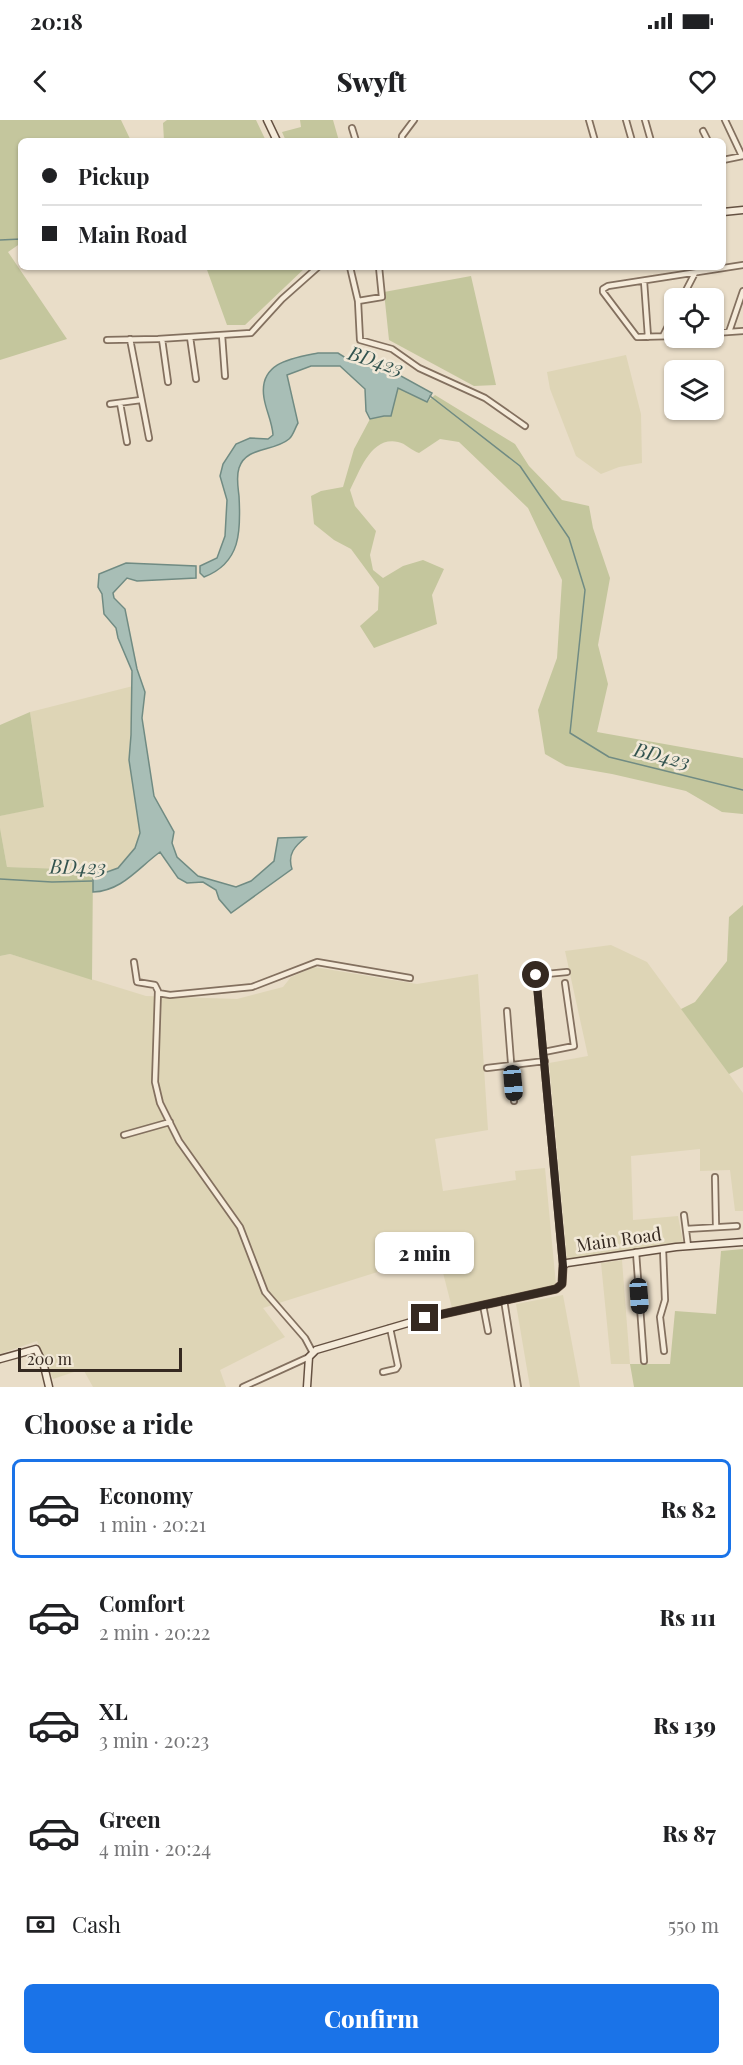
<!DOCTYPE html>
<meta charset="utf-8">
<style>
body{margin:0;font-family:"Playfair Display",serif;background:#f2f2f2;color:#202124;height:100vh;display:flex;flex-direction:column;font-size:22px;white-space:nowrap}
*{box-sizing:border-box;margin:0}
p{font-size:20px;color:#757577}
.icon{flex:none;width:33px;height:33px;fill:none;stroke:currentColor;stroke-width:2;stroke-linecap:round;stroke-linejoin:round}
.map{position:relative;height:1267px;overflow:hidden}
.drawer{display:flex;flex-direction:column;background:#fff;flex:1}
.drawer>*{flex:none}
.top-card{position:absolute;left:18px;top:18px;width:708px;height:132px;border-radius:9px;box-shadow:0 2px 4px #0004;display:grid;align-content:center;height:132px;padding:0 24px;background:#fff}
.controls{position:absolute;left:664px;top:168px;display:grid;gap:12px}
.controls a{display:grid;place-items:center;width:60px;height:60px;border-radius:9px;background:#fff;box-shadow:0 2px 4px #0004;font-size:30px}
.scale{position:absolute;left:18px;bottom:15px;width:164px;box-sizing:border-box;padding-left:6px;border:3px solid #352921;border-top:0;font-size:16px;line-height:21px;white-space:nowrap;color:#352921;-webkit-text-stroke:4px #f1e8d7;paint-order:stroke}
.end{position:absolute;width:27px;height:27px;margin:-14px;border:8px solid #352921;background:#fff;box-shadow:0 0 0 3px #fff}
.from{border-radius:50%}
.bubble{position:absolute;height:42px;border-radius:9px;background:#fff;box-shadow:0 2px 4px #0004;font-size:20px;font-weight:800;line-height:42px;text-align:center}
.car{position:absolute;width:18px;height:36px;margin:-18px -9px;border-radius:8px;box-shadow:0 0 4px 2px #0007;background:linear-gradient(#222 24%,#8ab4d8 0 40%,#222 0 76%,#8ab4d8 0 86%,#222 0)}
.top-card b{display:flex;align-items:center;gap:21px;height:57px;font-size:22px}
.top-card b+b{border-top:2px solid #e0e0e0}
.top-card i{width:15px;height:15px;background:#202124}
ul{padding:0;list-style:none}
li{display:flex;align-items:center;gap:18px;height:99px;margin:0 12px 9px;padding:0 12px;border:3px solid transparent;border-radius:9px}
li div{flex:1}
li b{display:block;font-size:22px}
li em{font-style:normal;font-weight:800}
li.selected{border-color:#1a73e8}
li>.icon{width:54px;height:54px;stroke-width:1.5}
h2{padding:0 24px;font-size:27px;line-height:72px}
.pay{display:flex;align-items:center;gap:15px;height:66px;padding:0 24px;font-size:22px}
.pay p{margin-inline-start:auto}
.button{display:flex;gap:12px;margin-top:auto;padding:12px 24px}
.button a{flex:1;height:69px;border-radius:9px;background:#1a73e8;color:#fff;font-size:24px;font-weight:800;line-height:69px;text-align:center}
.status{display:flex;justify-content:space-between;align-items:center;height:42px;padding:0 30px;background:#fff;direction:ltr}
.status svg{height:16px;fill:currentColor}
header{display:flex;justify-content:space-between;align-items:center;height:78px;padding:0 24px;background:#fff;font-size:27px;font-weight:800}
.map>svg:first-child{display:block}
.farmland{fill:#ded5b6}
.green{fill:#c4c69d}
.water{fill:#a8beb6;stroke:#708b83;stroke-width:1.5}
.lines{fill:none;stroke-linecap:round;stroke-linejoin:round}
.stream{stroke:#708b83;stroke-width:1.5}
.street-casing{stroke:#83705f;stroke-width:8}
.secondary-casing{stroke:#655142;stroke-width:9}
.street{stroke:#f5ebda;stroke-width:4.5}
.secondary{stroke:#f5ebda;stroke-width:6}
.route{stroke:#352921;stroke-width:8}
.labels{text-anchor:middle;stroke-width:5;stroke-linejoin:round;paint-order:stroke}
.street-label{font-size:18px;fill:#352921;stroke:#f1e8d7}
.water-label{font-size:20px;font-style:italic;fill:#32534f;stroke:#f1e8d7}
</style>
<div class="status"><b>20:18</b><svg viewBox="0 0 49 12"><path d="M0 12V9h3v3zM5 12V6h3v6zM10 12V3h3v9zM15 12V0h3v12zM26 1h20v11H26zM47 4h2v5h-2z"/></svg></div>
<header><svg class="icon" aria-label="back" viewBox="0 0 24 24"><path d="M15 5l-7 7 7 7"/></svg>Swyft<svg class="icon" aria-label="heart" viewBox="0 0 24 24"><path d="M12 20l-8-8c-3-5 5-10 8-4 3-6 11-1 8 4z"/></svg></header>
<div class="map">
<svg width="743" height="1267" viewBox="0 0 743 1267">
<rect width="100%" height="100%" fill="#e9ddc8"/>
<path class="farmland" d="M626,235l15,59 1,49 -23,4 -18,7 -25,-18 -26,-67 -3,-17z
M133,566l-4,74 11,73 -5,15 -17,20 -11,4 -14,-2 -86,-3 -7,-39v-12l44,-10 -14,-94z
M611,825l36,17 96,131v118h-8l-5,-41 -30,1v-22l-69,7 2,64 45,-4 5,26 -116,18 -18,-197 39,-7 -23,-105z
M10,834l136,42 91,3 46,-12 8,-10 23,-10 103,17 61,-10 10,156 -53,9 8,52 73,-11 -1,-9 30,-3 11,117 -104,23 -14,-55 -175,55 22,29 -65,33 6,17h-133l-10,-18 -30,10 -16,-38 -37,13v-398z
M622,1140l8,104h-19l-10,-101z
M563,1175l17,92h-50l-14,-83z"/>
<path class="green" d="M0,0h121l10,21h-110v102l-13,9 59,87 -67,21z
M167,0h89l10,21h-102l-1,-18z
M300,0h33l6,21h-53l-4,-9 19,-5z
M206,147h100l-61,58h-18z
M471,156l25,109 -22,1 -85,-46 -5,-48z
M398,267l29,15 8,-7 80,49 14,22 33,34 27,6 4,22 17,50 -12,67 10,39 -11,48 146,26v56l-21,-2 -36,-21 -74,-17 -46,-8 -21,-12 -7,-44 19,-52 5,-78 -34,-72 -69,-66 -19,-3 -21,14c-7,-2 -14,-10 -21,-11 -27,-6 -38,29 -48,48l5,16 21,25 -6,24 3,15 10,8 20,-12 20,-6 21,9 -12,26 5,29 -63,24 -14,-22 18,-16 1,-23 -28,-38 -17,-9 -20,-16 -3,-28 10,-5 22,-4 11,-38 16,-30 14,-3z
M30,592l14,95 -44,9v-91z
M0,708l7,39 86,3 -1,110 -82,-26 -10,2z
M743,785v162l-14,7 -48,-65 14,-7 32,-41 2,-44z
M743,1129v138h-109l-4,-23h40l5,-53 41,3 5,-63z"/>
<path class="water" d="M318,233h20l11,7 32,5 51,28 -5,9 -29,-14 -7,28h-7l-14,3 -4,-8 -1,-22 -25,-23h-29l-24,9 11,48c-3,5 -5,13 -9,16 -15,13 -43,7 -50,29 -3,9 -1,19 0,28 2,35 2,67 -35,81l-4,-4v-7l17,-8 8,-22 2,-36 -7,-24 3,-12 13,-20 14,-6 18,1 5,-4c-1,-14 -7,-24 -9,-37 -6,-36 29,-40 54,-45z
M126,443l70,3v12l-59,3 -10,-3 -14,15 1,5 11,11 12,60 8,23 -3,26 12,78 20,36 -2,11 5,14 21,19 38,11 15,-6 23,-20 4,-23 28,-1c-11,9 -19,17 -14,32l-61,44 -12,-14 -3,-9 -13,-8 -16,1 -9,-5 -18,-26c-22,16 -38,39 -67,40v-22l14,2 11,-4 17,-20 5,-15 -11,-73 2,-25 1,-64 -14,-33 -2,-10 -12,-14 -2,-20 -4,-7 1,-13z"/>
<g class="lines">
<path class="stream" d="M0,120l21,-1
M430,276l90,70 49,72 16,52 -15,143 39,24 134,33
M0,759l52,3 40,-1"/>
<g class="street-casing">
<path id="street" d="M589,0l6,21
M626,0l6,21
M645,0l6,21
M725,0l17,36
M352,8l4,13
M703,11l5,10
M402,21v-5l12,-16
M723,40l20,-4
M350,147l8,34 2,39 32,9 27,19 66,30 40,28
M644,161l4,56
M682,178l13,-25
M358,181l24,-4 -3,-30
M729,212l14,-41
M714,213l29,-2
M222,215l3,41
M663,216l12,-24
M675,216l-38,1 -34,-45v-3l5,-3 135,-21
M190,217l6,42
M130,219l19,99
M162,219l6,43
M107,220l51,-1 93,-6 31,-34 36,-32
M120,283l7,39
M110,284l31,-4
M134,842l3,20 18,3 3,6 -3,91 5,21 19,38 61,86 25,65 40,46 8,15
M158,873l12,2 82,-8 65,-25 93,16
M507,891l7,90
M544,932l30,-6 -9,-63
M487,948l58,-7
M124,1015l46,-13
M715,1057l1,49
M684,1095l4,31
M686,1109l51,-3
M663,1129l2,51 -5,17 4,34
M636,1132l8,109
M563,1146l-27,-291 31,-3
M504,1180l14,87
M483,1185l5,26
M383,1252l13,-3 2,-3 -8,-38
M243,1267l66,-30"/>
</g>
<g class="secondary-casing">
<path id="secondary" d="M267,0l10,21
M723,92l20,-2
M0,1239l36,-10 8,17 5,21
M307,1267l2,-30 7,-7 109,-32 131,-29 6,-5 1,-18 4,-3 109,-16 67,-5"/>
</g>
<use href="#street" class="street"/>
<use href="#secondary" class="secondary"/>
</g>
<g class="lines">
<path class="route" d="M425,1198l131,-29 6,-5 1,-18 -27,-291"/>
</g>
<g class="labels">
<g class="street-label">
<text transform="translate(619 1120) rotate(-8)" y="6">Main Road</text>
</g>
<g class="water-label">
<text transform="translate(376 241) rotate(18)" y="7">BD423</text>
<text transform="translate(662 636) rotate(14)" y="7">BD423</text>
<text transform="translate(78 747) rotate(1)" y="7">BD423</text>
</g>
</g>
</svg>
<div class="controls">
<a><svg class="icon" aria-label="locate" viewBox="0 0 24 24"><circle cx="12" cy="12" r="6"/><path d="M12 2v4M12 18v4M2 12h4M18 12h4"/></svg></a>
<a><svg class="icon" aria-label="layers" viewBox="0 0 24 24"><path d="M12 4l9 5-9 5-9-5zM3 14l9 5 9-5"/></svg></a>
</div>
<div class="scale">200 m</div>
<i class="end from" style="left:536px;top:855px"></i>
<i class="end" style="left:425px;top:1198px"></i>
<div class="bubble" style="left:375px;top:1112px;width:99px">2 min</div>
<i class="car" style="left:513px;top:963px;rotate:175deg"></i>
<i class="car" style="left:639px;top:1176px;rotate:176deg"></i>
<div class="top-card">
<b><i class="from"></i>Pickup</b>
<b><i></i>Main Road</b>
</div>
</div>
<section class="drawer">
<h2>Choose a ride</h2>
<ul>
<li class="selected"><svg class="icon" aria-label="car" viewBox="0 0 24 24"><path d="M5 17H2v-5l4-1 3-4h7l3 4 3 1v5h-3M9 17h6M6 11h13"/><circle cx="7" cy="17" r="2"/><circle cx="17" cy="17" r="2"/></svg><div><b>Economy</b><p>1 min · 20:21</p></div><em>Rs 82</em></li>
<li><svg class="icon" aria-label="car" viewBox="0 0 24 24"><path d="M5 17H2v-5l4-1 3-4h7l3 4 3 1v5h-3M9 17h6M6 11h13"/><circle cx="7" cy="17" r="2"/><circle cx="17" cy="17" r="2"/></svg><div><b>Comfort</b><p>2 min · 20:22</p></div><em>Rs 111</em></li>
<li><svg class="icon" aria-label="car" viewBox="0 0 24 24"><path d="M5 17H2v-5l4-1 3-4h7l3 4 3 1v5h-3M9 17h6M6 11h13"/><circle cx="7" cy="17" r="2"/><circle cx="17" cy="17" r="2"/></svg><div><b>XL</b><p>3 min · 20:23</p></div><em>Rs 139</em></li>
<li><svg class="icon" aria-label="car" viewBox="0 0 24 24"><path d="M5 17H2v-5l4-1 3-4h7l3 4 3 1v5h-3M9 17h6M6 11h13"/><circle cx="7" cy="17" r="2"/><circle cx="17" cy="17" r="2"/></svg><div><b>Green</b><p>4 min · 20:24</p></div><em>Rs 87</em></li>
</ul>
<div class="pay"><svg class="icon" aria-label="cash" viewBox="0 0 24 24"><path d="M3 7h18v10H3z"/><circle cx="12" cy="12" r="2"/></svg>Cash<p>550 m</p></div>
<div class="button"><a>Confirm</a></div>
</section>
